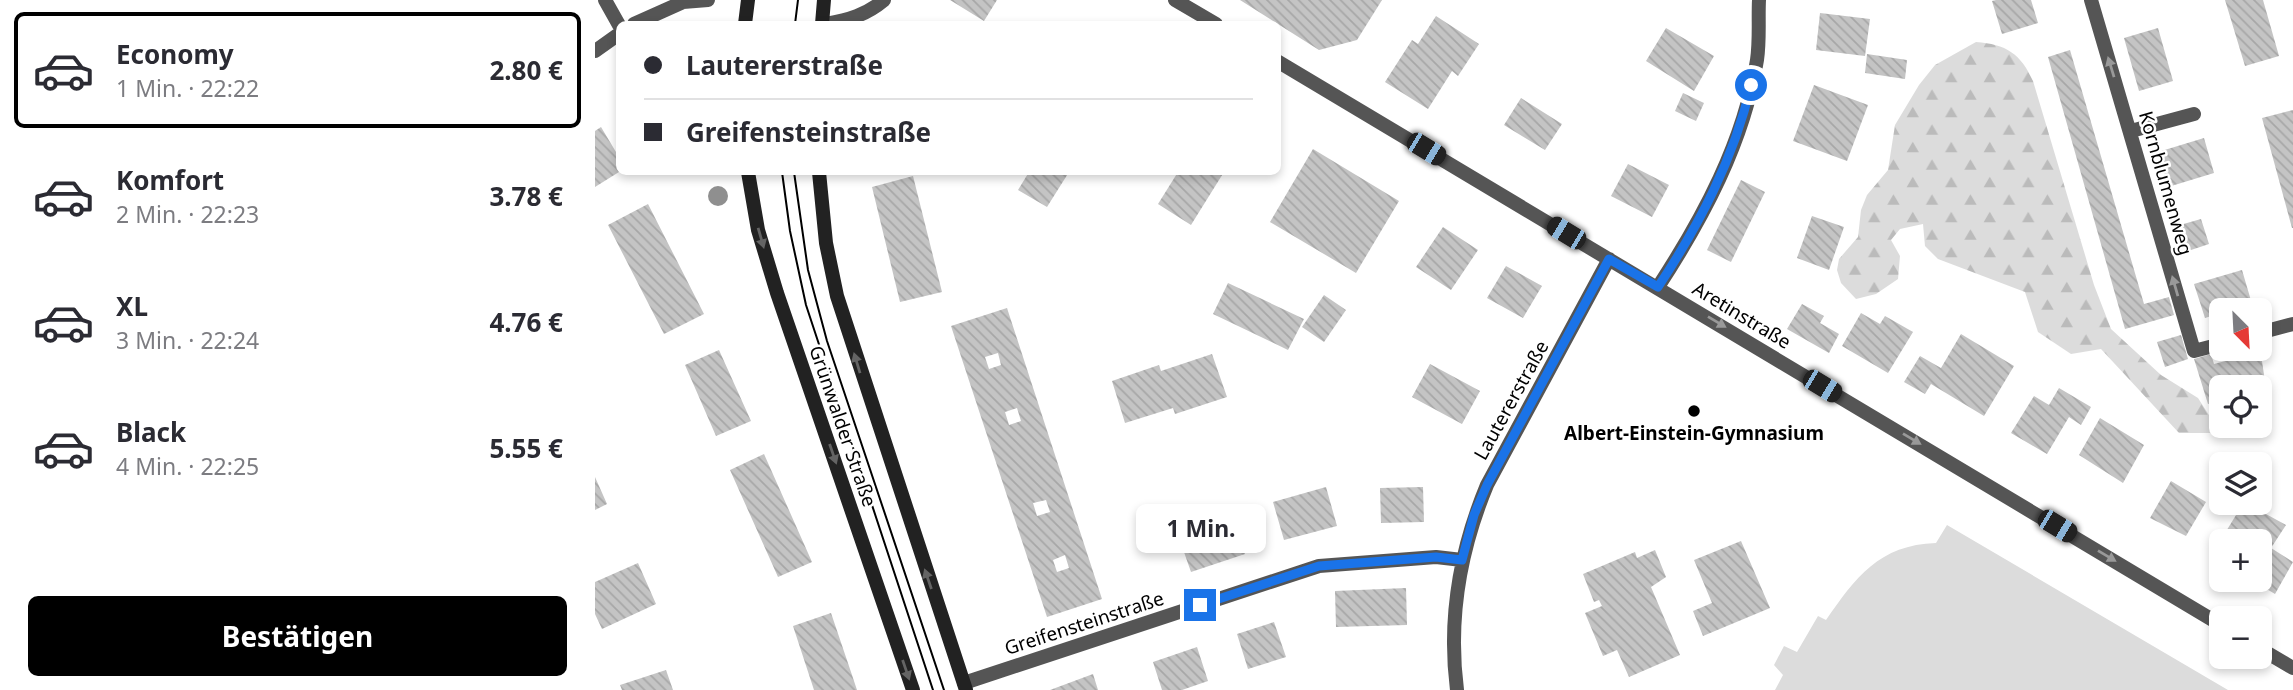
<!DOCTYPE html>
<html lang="de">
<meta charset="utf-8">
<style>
body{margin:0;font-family:"Noto Sans",sans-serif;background:#f2f2f3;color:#2b2b33;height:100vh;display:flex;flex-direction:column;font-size:26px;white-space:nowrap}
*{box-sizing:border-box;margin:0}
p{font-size:23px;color:#7c7c81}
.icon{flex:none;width:38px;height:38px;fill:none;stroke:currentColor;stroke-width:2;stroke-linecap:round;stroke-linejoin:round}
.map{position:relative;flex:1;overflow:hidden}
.sheet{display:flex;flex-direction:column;background:#fff;width:595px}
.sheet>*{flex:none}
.hud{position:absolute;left:21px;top:21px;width:665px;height:154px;border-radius:10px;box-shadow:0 4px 10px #0003;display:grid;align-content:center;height:154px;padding:0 28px;background:#fff}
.needle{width:46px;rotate:156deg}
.buttons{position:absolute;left:1614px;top:298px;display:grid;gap:14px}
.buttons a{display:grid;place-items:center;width:63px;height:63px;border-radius:10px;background:#fff;box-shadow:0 4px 10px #0003;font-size:35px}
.end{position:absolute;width:32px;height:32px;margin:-16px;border:9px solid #1a73e8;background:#fff;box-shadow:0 0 0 4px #fff}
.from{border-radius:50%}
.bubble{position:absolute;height:49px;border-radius:10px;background:#fff;box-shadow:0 4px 10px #0003;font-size:23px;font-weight:700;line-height:49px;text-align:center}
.car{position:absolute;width:21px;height:42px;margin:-21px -10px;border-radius:9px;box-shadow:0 0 5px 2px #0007;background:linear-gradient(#222 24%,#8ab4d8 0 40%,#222 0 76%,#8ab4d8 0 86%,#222 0)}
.hud b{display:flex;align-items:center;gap:24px;height:66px;font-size:26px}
.hud b+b{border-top:2px solid #e1e1e2}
.hud i{width:18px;height:18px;background:#2b2b33}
ul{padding:12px 0 0;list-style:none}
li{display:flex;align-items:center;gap:21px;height:116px;margin:0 14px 10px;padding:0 14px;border:4px solid transparent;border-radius:10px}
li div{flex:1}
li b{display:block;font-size:26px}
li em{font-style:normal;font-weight:700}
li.current{border-color:#000}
li>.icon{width:63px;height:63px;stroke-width:1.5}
.action{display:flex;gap:14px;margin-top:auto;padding:14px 28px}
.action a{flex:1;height:80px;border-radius:10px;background:#000;color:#fff;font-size:28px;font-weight:700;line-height:80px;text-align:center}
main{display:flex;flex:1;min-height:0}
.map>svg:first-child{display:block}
.forest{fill:url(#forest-firs)}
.pitch{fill:#dcdcdc}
.building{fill:url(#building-back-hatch);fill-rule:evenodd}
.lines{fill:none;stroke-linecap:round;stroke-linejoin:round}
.street{stroke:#555;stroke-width:14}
.secondary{stroke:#222;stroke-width:14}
.tram{stroke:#000;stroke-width:2}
.tree{fill:#8f8f8f}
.oneway{fill:#999}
.oneway2{fill:#646464}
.route{stroke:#1a73e8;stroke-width:9}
.poi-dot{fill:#000;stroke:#fff;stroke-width:2.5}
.labels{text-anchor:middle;stroke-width:5;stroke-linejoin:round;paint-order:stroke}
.street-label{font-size:19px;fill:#000;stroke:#fff}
.poi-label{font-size:19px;font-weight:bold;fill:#000;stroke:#fff}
</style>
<main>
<section class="sheet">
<ul>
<li class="current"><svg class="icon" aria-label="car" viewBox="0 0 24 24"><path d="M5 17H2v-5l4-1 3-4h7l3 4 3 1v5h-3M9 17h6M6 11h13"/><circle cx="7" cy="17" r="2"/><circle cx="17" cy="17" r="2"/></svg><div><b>Economy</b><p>1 Min. · 22:22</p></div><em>2.80 €</em></li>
<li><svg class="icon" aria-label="car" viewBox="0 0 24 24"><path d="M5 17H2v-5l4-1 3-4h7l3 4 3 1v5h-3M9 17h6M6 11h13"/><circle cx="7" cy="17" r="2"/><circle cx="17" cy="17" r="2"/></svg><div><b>Komfort</b><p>2 Min. · 22:23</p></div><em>3.78 €</em></li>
<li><svg class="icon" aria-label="car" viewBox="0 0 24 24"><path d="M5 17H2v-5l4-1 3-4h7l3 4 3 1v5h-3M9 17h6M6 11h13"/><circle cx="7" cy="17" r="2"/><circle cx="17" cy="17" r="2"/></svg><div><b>XL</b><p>3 Min. · 22:24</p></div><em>4.76 €</em></li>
<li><svg class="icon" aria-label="car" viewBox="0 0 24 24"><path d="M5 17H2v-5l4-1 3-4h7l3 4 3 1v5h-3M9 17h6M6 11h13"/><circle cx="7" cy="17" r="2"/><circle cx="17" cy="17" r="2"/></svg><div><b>Black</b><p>4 Min. · 22:25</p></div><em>5.55 €</em></li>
</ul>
<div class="action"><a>Bestätigen</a></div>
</section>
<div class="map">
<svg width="1698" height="690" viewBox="0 0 1698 690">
<defs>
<pattern id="forest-firs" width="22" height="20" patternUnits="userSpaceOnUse" patternTransform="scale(1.75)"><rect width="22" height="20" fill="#dcdcdc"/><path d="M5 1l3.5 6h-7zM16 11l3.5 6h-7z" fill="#bbb"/></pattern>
<pattern id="building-back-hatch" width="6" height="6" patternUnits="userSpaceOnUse" patternTransform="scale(1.75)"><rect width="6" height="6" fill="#c4c4c4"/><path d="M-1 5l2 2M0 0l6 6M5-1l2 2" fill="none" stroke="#a7a7a7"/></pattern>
</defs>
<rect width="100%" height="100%" fill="#fff"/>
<path class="forest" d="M1381,42c30,2 45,12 57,39l61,204 17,44 50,46 37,23 16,25v10h-35l-78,-84 -30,5 -33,-22 -13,-40 -87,-33 -13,-13 -2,-22 -23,5 -9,11 9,16 -2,23 -22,15 -20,5 -15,-16 -4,-13 2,-11 19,-22 3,-27 6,-15 21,-25 7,-45 24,-40 16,-20z"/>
<path class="pitch" d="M1352,525l281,165h-453l8,-15 -9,-10 10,-19 13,6 21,-36 8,4c30,-43 53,-75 110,-77z"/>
<path class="building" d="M355,0h47l-13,21z
M645,0h142l-25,40 -38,10z
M1401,0h35l7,23 -36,11 -10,-33z
M1630,0h38l16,56 -34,10z
M1225,13l50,6 -5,37 -49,-6z
M841,16l43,28 -21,32 -6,-5 -24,38 -43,-27 27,-42 6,4z
M1071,28l48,28 -20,35 -48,-30z
M1563,28l15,53 -34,10 -15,-53z
M1475,50l74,254 25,-7 5,18 -49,14 -77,-272z
M1272,54l40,6 -2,19 -40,-6z
M1219,85l54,20 -21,56 -54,-20z
M1088,93l21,10 -8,18 -21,-10z
M926,98l41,26 -17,26 -41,-25z
M1698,110v118h-1l-30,-110z
M6,127l18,30v15l-24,15v-56z
M1609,138l10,35 -46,14 -10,-35z
M718,149l86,52 -43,72 -86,-51z
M1033,164l41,21 -17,32 -41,-21z
M434,172h40l-22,35 -29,-17z
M583,172h46l-33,53 -33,-21z
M318,176l29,116 -42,10 -28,-115z
M1146,180l24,12 -34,70 -24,-12z
M53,204l56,110 -40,20 -56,-109z
M1217,216l32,11 -15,43 -32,-12z
M1606,219l8,25 -21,7 -8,-26z
M848,227l35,23 -27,40 -35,-23z
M911,266l36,20 -19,32 -36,-20z
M1647,270l10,34 -31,6v3l-16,5 -11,-34z
M633,283l76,36 -16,31 -75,-36z
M729,295l22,15 -22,32 -22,-15z
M1207,304l22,12 -4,7 19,11 -10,19 -42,-24z
M412,308l95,291 -55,18 -96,-291zM403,353l3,12 -12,4 -4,-12zM422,408l4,13 -12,4 -4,-13zM451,500l4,12 -13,4 -4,-13zM470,555l4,13 -12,4 -4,-12z
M1266,313l19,11 5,-8 28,16 -25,41 -46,-27z
M1366,334l53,32 -30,50 -53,-32 -6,10 -21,-12 16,-26 21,12z
M1586,335l7,24 -23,8 -8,-25z
M1647,348h18l6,40 -45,-1v14l-13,3 -14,-45 17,-5 3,10 30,-8z
M124,350l32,71 -35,15 -31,-71z
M617,354l15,43 -52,17 -2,-6 -48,15 -13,-42 47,-16 2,6z
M835,364l50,27 -18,33 -50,-27z
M1464,388l32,19 -10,18 -12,-8 -22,37 -36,-21 23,-37 15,9z
M1505,418l44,27 -21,38 -44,-28z
M169,454l48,108 -34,15 -48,-107z
M0,477l12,27 -12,6z
M1576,481l35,21 -20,34 -36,-18z
M731,487l11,39 -53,14 -11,-38z
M828,487l1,35 -43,1 -1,-35z
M1649,502l42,23 -15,23 22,14 -18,32 -25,-15h9v-38h-38v21l-10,-6z
M637,516l13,38 -54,18 -13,-37z
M1146,541l29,67 -67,28 -10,-25 19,-8 -18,-43z
M1060,550l11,27 -15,10 29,68 -51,22 -12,-27 -14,6 -18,-43 17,-7 -3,-6 -5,2 -11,-28 52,-22 2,6z
M43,563l18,41 -54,25 -7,-15v-32z
M811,588l1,37 -71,2 -1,-36z
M236,613l21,62 5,15h-43l-21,-64z
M679,622l12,35 -38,12 -11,-35z
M602,647l11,34 -26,9h-20l-9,-28z
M71,670l7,20h-51l-2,-5z
M498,674l5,16h-48z"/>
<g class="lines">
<path class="street" d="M10,0l14,25
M580,0l41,24
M1496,0l103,351 27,-7
M39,24l49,-22 25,-2
M231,24c23,-4 40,-9 58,-24
M0,51l24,-17
M682,61l944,564
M1536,131l63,-17
M1063,287c45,-69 86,-145 99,-227 3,-20 1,-40 2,-60
M1664,333l34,-9
M1664,648l34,20
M369,683l355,-117 117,-9 26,3
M862,690c-9,-70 3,-140 30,-205l122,-226"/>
<path class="secondary" d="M150,24l3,-24
M227,24l2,-24
M153,172l10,58 19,63 136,397
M224,172l7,71 11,53 129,394"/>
<path class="tram" d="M200,24l3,-24
M187,172l8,59 16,74 127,385
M199,172l14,98 19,71 117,349"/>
</g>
<circle class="tree" cx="123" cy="196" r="10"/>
<defs><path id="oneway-solid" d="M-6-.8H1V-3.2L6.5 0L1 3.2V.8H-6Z" transform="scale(1.75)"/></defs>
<g class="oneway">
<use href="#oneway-solid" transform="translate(1516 67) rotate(-107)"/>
<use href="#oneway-solid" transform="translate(1580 286) rotate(-106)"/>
<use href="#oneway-solid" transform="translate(1122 322) rotate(31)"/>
<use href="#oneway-solid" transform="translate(1317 439) rotate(31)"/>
<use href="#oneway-solid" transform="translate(1512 556) rotate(31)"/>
</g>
<g class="oneway2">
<use href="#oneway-solid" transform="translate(166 238) rotate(74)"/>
<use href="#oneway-solid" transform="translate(262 363) rotate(-107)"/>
<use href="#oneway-solid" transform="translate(238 454) rotate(71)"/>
<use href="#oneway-solid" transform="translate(333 579) rotate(-109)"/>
<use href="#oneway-solid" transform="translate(311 670) rotate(71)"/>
</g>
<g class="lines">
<path class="route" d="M605,605l119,-39 117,-9 26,3 12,-45 13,-30 122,-226 49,28c41,-62 76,-128 93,-202"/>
</g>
<circle class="poi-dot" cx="1099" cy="411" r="7"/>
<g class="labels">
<g class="street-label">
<text transform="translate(1571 183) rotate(74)" y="7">Kornblumenweg</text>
<text transform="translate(1147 315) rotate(31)" y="7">Aretinstraße</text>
<text transform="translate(916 400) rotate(-61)" y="7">Lautererstraße</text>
<text transform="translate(248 426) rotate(71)" y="7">Grünwalder Straße</text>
<text transform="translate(489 623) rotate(-18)" y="7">Greifensteinstraße</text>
</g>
<g class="poi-label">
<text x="1099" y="440">Albert-Einstein-Gymnasium</text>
</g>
</g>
</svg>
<div class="buttons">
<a><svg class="needle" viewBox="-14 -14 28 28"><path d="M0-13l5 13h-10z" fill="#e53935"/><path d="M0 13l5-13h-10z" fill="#7c7c81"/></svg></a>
<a><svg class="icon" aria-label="locate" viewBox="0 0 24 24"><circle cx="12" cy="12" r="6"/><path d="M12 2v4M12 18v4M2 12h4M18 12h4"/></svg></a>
<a><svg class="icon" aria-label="layers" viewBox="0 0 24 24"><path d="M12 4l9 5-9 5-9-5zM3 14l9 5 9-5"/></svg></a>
<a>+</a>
<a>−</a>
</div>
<i class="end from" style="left:1156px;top:85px"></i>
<i class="end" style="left:605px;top:605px"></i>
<div class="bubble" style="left:541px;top:504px;width:130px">1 Min.</div>
<i class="car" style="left:831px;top:149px;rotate:121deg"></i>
<i class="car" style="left:971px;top:233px;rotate:301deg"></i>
<i class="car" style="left:1227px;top:386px;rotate:121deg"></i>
<i class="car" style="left:1462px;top:526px;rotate:121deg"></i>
<div class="hud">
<b><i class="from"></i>Lautererstraße</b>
<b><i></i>Greifensteinstraße</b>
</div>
</div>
</main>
